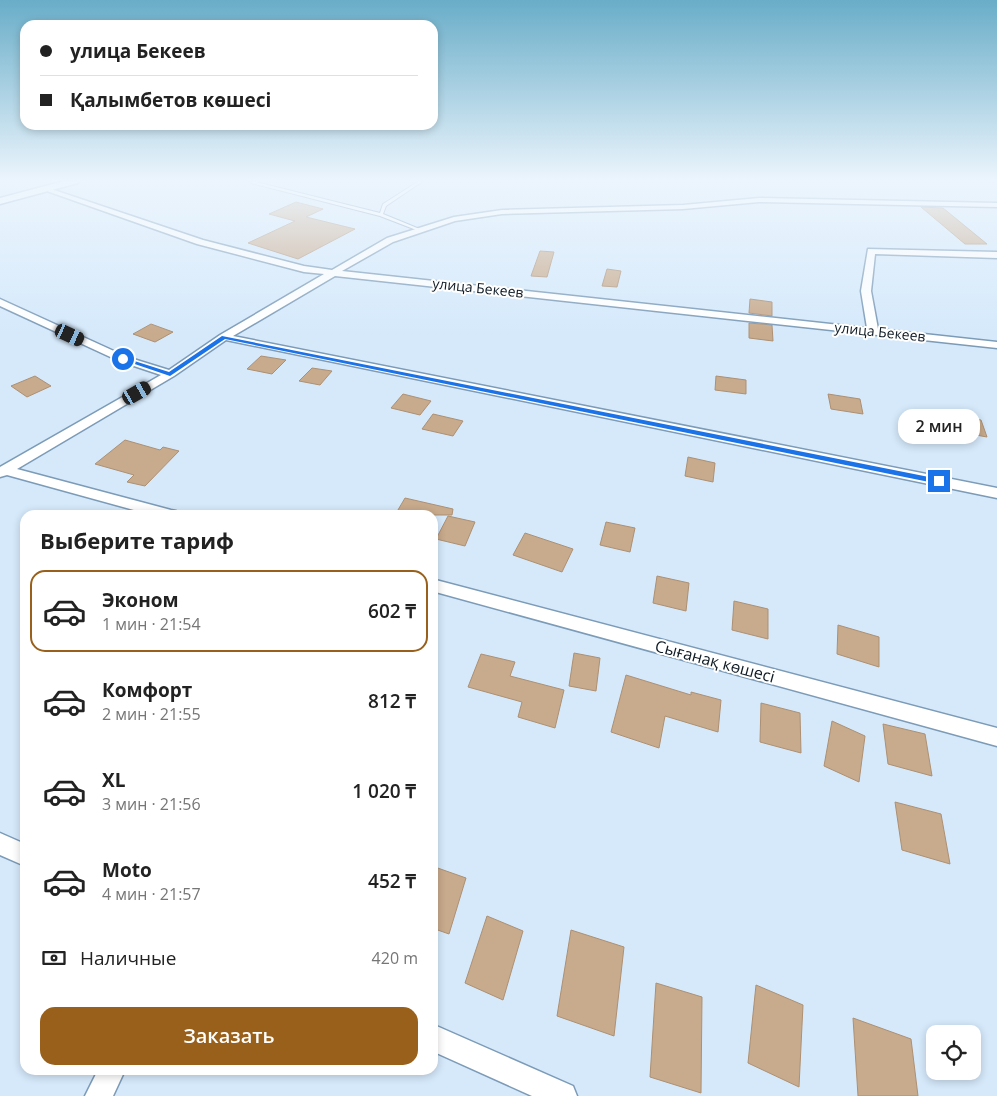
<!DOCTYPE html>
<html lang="ru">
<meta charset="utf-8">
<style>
body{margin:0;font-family:"Open Sans",sans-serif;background:#f6f6f6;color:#222;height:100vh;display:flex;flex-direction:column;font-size:19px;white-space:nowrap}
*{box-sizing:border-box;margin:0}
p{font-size:16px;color:#767676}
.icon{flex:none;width:28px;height:28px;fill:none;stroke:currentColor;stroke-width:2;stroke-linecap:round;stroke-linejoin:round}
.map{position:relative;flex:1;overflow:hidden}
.drawer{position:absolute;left:20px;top:510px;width:418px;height:565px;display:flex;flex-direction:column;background:#fff;border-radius:15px;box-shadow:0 2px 8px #0003}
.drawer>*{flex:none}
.top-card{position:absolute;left:20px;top:20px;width:418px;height:110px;border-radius:15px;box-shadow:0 2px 8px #0003;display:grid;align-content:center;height:110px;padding:0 20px;background:#fff}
.tools{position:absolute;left:926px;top:1025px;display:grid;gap:10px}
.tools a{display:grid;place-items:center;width:55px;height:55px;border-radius:10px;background:#fff;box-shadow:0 2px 8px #0003;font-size:25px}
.end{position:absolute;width:22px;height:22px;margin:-11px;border:6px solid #1a73e8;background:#fff;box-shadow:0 0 0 2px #fff}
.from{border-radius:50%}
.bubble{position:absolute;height:35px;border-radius:15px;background:#fff;box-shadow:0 2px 8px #0003;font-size:16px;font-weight:600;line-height:35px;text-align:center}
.car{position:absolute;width:15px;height:30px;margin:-15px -8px;border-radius:6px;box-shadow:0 0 4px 1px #0007;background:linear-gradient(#222 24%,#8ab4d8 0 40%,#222 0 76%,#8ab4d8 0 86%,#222 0)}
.top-card b{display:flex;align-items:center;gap:18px;height:48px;font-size:19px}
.top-card b+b{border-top:1px solid #e0e0e0}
.top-card i{width:12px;height:12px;background:#222}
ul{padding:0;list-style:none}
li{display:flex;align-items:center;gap:15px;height:82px;margin:0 10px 8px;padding:0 10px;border:2px solid transparent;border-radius:15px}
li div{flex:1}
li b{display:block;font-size:19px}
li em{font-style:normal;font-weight:600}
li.selected{border-color:#98601b}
li>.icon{width:45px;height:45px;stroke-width:1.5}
h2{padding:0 20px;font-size:22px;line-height:60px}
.pay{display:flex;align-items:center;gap:12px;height:55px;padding:0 20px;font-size:19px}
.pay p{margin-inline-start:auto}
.primary-button{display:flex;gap:10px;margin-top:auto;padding:10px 20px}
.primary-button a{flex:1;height:58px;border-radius:15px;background:#98601b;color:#fff;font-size:20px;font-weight:600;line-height:58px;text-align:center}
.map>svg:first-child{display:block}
.building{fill:#c8aa8c;stroke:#ad9073}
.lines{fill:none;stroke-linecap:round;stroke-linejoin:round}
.lane-casing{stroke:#7c9bb7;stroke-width:2}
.street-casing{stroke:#7c9bb7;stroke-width:3}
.secondary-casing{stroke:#7c9bb7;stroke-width:3}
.lane{fill:#fff;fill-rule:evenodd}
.street{fill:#fff;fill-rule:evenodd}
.secondary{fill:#fff;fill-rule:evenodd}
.route{fill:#1a73e8}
.labels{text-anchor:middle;stroke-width:4;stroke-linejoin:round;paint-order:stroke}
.far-street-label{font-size:14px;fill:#0e1a24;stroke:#fff}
.street-label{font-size:16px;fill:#0e1a24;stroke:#fff}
</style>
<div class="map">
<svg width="997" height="1096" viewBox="0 0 997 1096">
<rect width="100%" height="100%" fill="#d5e9fb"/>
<path class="building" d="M296,202l27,7 -17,8 49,12 -57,30 -50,-16 47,-22 -26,-7z
M921,207l22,1 44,36h-22z
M540,251l14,1 -7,25 -16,-1z
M607,269l14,2 -4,16 -15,-1z
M750,299l22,3v14l-23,-3z
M749,323l23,2 1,16 -24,-3z
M151,324l22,8 -18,10 -22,-8z
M261,356l25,4 -14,14 -25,-5z
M312,368l20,3 -12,14 -21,-4z
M35,376l16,10 -24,11 -16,-11z
M716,376l30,4v14l-31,-4z
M403,394l28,7 -11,14 -29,-7z
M828,394l32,5 3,15 -32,-5z
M433,414l30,7 -10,15 -31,-7z
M944,414l37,6 6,17 -39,-7z
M125,440l35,10 3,-3 16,4 -34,35 -18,-4 7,-7 -39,-11z
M688,457l27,6 -2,19 -28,-6z
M405,498l48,11 -1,6h-57z
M448,516l27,6 -10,24 -29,-7z
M606,522l29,6 -5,24 -30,-7z
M525,533l48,16 -11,23 -49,-17z
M657,576l32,7 -3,28 -33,-8z
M734,601l34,8v30l-36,-9z
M838,625l41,12v30l-42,-13z
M574,653l26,5 -4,33 -27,-5z
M481,654l34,8 -5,14 54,14 -9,38 -37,-11 4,-15 -54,-15z
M626,675l65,20v-3l30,8 -3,32 -53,-16 -6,32 -48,-16z
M761,703l39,10 1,40 -41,-11z
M832,721l33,15 -6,46 -35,-16z
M883,724l42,10 7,42 -44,-12z
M895,802l46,12 9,50 -48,-14z
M432,866l34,12 -17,56 -17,-6z
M487,916l36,15 -20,69 -38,-17z
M571,930l53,17 -10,89 -57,-20z
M656,983l46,14 -1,96 -51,-16z
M756,985l47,20 -4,82 -51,-24z
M853,1018l58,21 7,57h-60z"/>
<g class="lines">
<g class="lane-casing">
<path id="lane" d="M252,181l128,32 3,-9 36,-23h4l-37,25 -3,8 39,16 -3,1 -39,-15 -129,-33z"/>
</g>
<g class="street-casing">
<path id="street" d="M44,188h4l155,52 101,26 28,4 55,-32 67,-21 48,-7 181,-5 76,-7 238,5v4l-238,-5 -76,7 -181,5 -47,7 -62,21 -51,29 525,57 -6,-37 7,-42 129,3v6l-122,-4 -4,37 7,38 119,13v6l-662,-72 -102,60 764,152v10l-771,-158 -52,36 -157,93 154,41 5,1 2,4h-26l-145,-40 -7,2v-10l161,-92 -42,-14 -119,-55v-7l127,58 42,13 51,-35 104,-61 -20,-2 -107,-28 -153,-54z
M432,579l565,149v18l-565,-155z
M0,833l25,11v22l-25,-11z
M432,1024l141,62 4,10h-45l-100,-45z
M98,1070h27l-12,26h-28z"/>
</g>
<g class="secondary-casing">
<path id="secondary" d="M64,181h16l-2,2 -78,21v-6z"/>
</g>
<use href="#lane" class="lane"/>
<use href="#street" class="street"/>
<use href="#secondary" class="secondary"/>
</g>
<linearGradient id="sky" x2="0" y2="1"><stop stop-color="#69adc8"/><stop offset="0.54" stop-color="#ecf5fd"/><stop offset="1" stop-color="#ecf5fd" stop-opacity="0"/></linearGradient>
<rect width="997" height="334" fill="url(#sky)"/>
<path class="route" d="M222,336l717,143 4,2 -4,3 -714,-145 -55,37 -50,-17 5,-1 44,14z"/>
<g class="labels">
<g class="far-street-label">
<text transform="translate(478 288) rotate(6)" y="5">улица Бекеев</text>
<text transform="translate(880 332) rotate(6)" y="5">улица Бекеев</text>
</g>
<g class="street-label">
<text transform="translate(715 661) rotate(15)" y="6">Сығанақ көшесі</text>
</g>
</g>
</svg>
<div class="tools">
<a><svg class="icon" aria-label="locate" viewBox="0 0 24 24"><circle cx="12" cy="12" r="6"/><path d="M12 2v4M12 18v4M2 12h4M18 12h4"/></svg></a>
</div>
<i class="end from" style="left:123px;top:359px"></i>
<i class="end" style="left:939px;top:481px"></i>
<div class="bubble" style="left:898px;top:409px;width:82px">2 мин</div>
<i class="car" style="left:70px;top:335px;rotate:115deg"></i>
<i class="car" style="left:137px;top:393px;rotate:60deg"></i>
<div class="top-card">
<b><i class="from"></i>улица Бекеев</b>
<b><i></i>Қалымбетов көшесі</b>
</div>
<section class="drawer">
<h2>Выберите тариф</h2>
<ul>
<li class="selected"><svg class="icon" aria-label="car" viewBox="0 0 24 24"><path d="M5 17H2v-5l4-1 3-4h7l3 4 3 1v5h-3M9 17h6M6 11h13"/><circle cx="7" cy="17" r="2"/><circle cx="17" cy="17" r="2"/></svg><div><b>Эконом</b><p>1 мин · 21:54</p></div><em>602 ₸</em></li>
<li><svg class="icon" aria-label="car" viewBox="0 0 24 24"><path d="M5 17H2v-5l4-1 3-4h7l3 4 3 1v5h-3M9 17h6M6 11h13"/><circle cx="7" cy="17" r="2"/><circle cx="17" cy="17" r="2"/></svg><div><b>Комфорт</b><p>2 мин · 21:55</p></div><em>812 ₸</em></li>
<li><svg class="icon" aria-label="car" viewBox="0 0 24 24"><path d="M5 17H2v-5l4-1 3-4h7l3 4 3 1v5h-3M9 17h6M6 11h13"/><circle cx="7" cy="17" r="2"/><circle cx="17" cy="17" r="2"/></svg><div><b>XL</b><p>3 мин · 21:56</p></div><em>1 020 ₸</em></li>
<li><svg class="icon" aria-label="car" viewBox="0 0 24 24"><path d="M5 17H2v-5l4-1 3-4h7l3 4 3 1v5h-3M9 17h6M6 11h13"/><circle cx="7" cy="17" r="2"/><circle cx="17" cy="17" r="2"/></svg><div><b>Moto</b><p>4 мин · 21:57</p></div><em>452 ₸</em></li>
</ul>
<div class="pay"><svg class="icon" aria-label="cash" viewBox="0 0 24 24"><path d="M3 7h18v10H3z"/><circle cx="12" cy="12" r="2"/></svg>Наличные<p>420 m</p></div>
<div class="primary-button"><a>Заказать</a></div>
</section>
</div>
